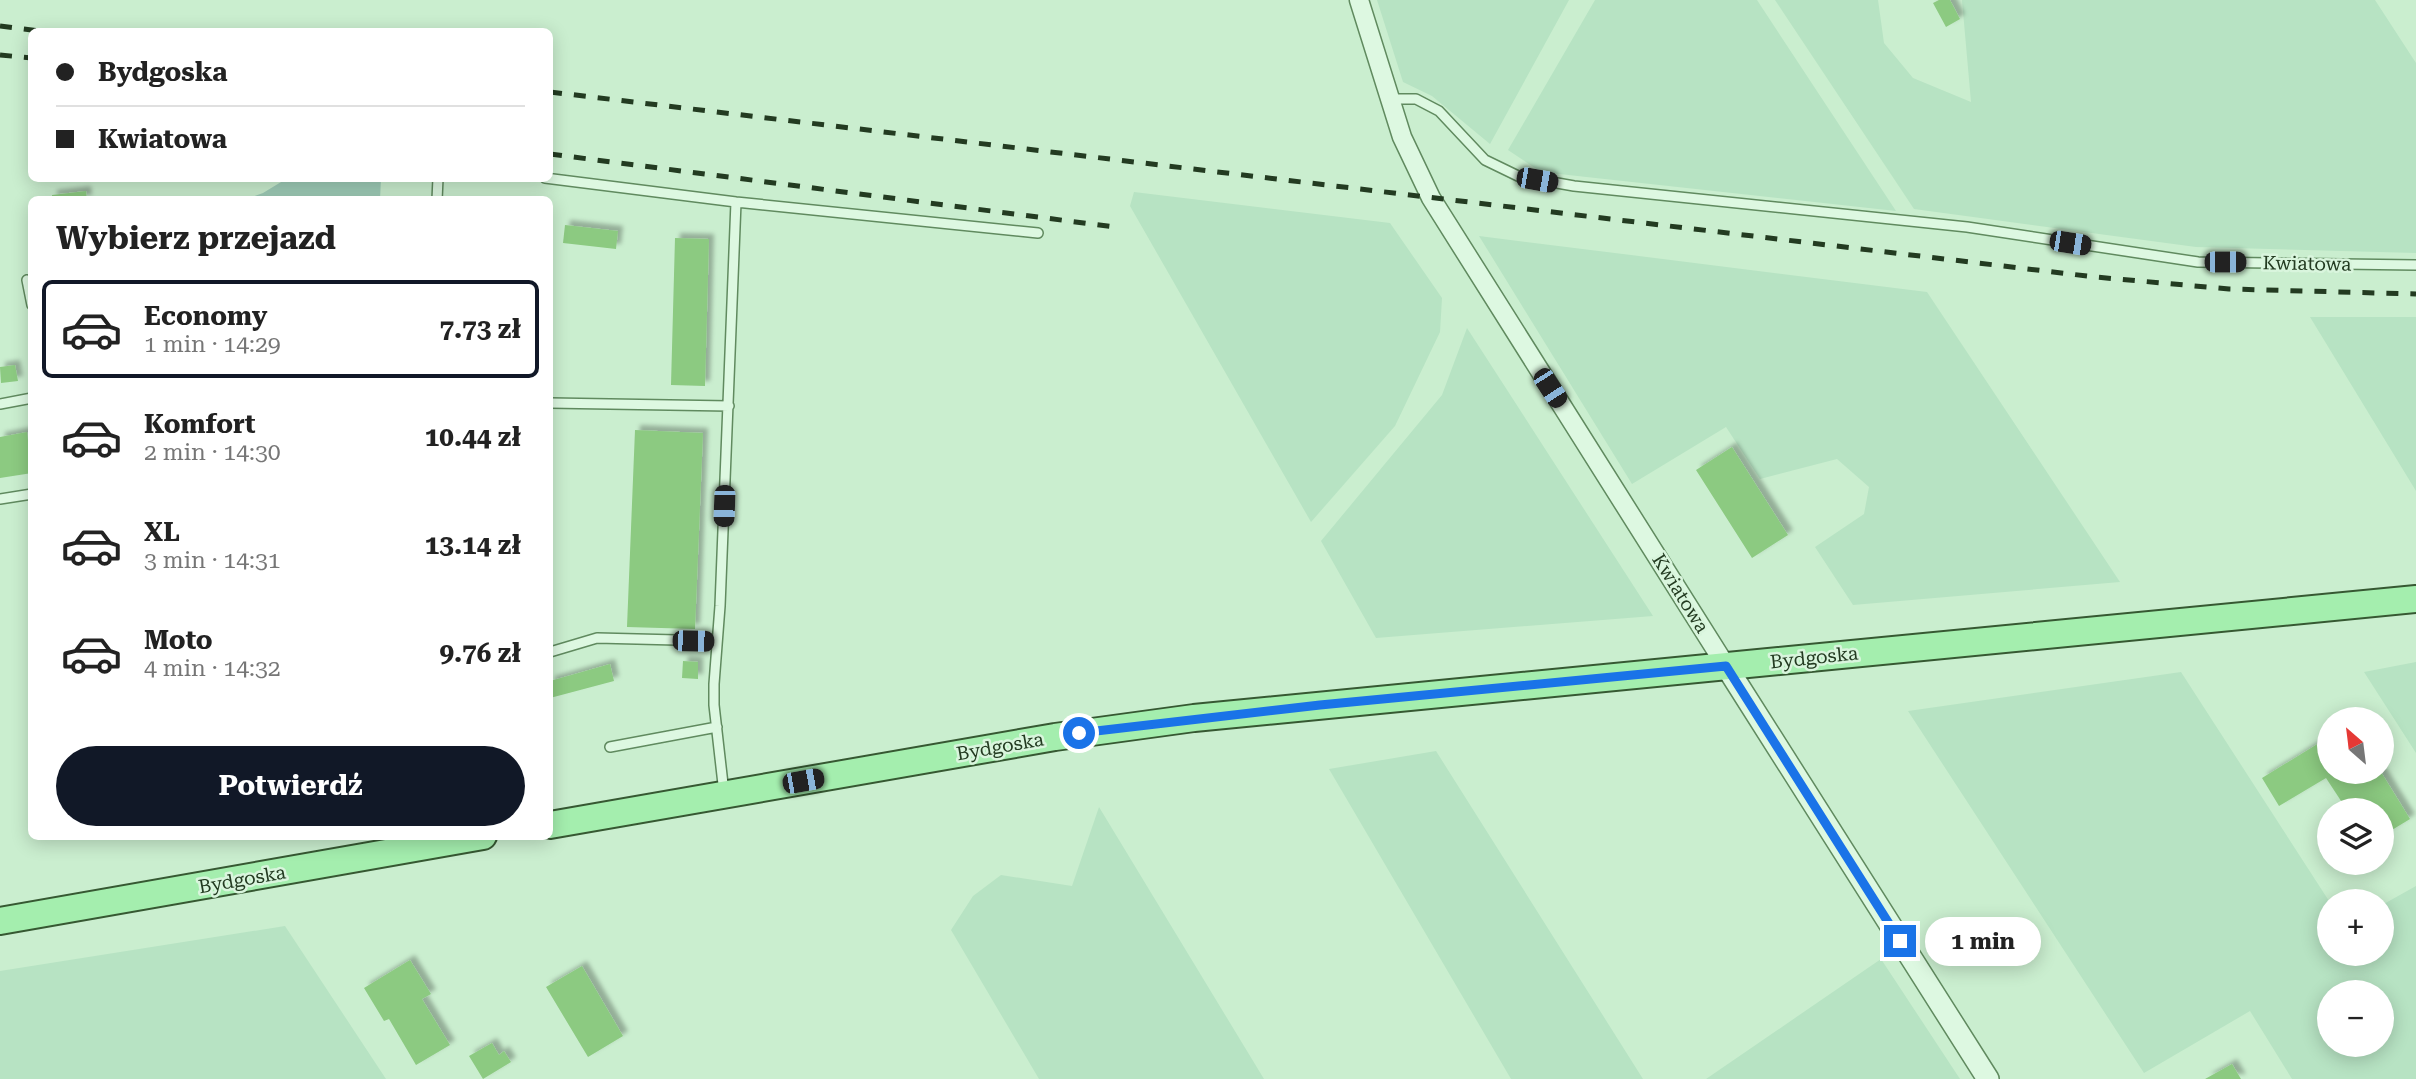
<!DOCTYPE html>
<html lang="pl">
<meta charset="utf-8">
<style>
body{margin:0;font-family:"Roboto Serif",serif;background:#f6f6f6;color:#222;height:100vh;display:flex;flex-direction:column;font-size:26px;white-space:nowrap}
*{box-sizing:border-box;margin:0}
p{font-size:23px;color:#767676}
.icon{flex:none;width:38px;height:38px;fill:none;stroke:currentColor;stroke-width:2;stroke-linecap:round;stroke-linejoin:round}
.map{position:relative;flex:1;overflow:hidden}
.panel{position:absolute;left:28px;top:196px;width:525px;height:644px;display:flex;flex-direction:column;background:#fff;border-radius:10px;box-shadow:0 4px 18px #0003}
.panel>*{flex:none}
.banner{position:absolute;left:28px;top:28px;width:525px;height:154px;border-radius:10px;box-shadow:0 4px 18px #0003;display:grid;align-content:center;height:154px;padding:0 28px;background:#fff}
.needle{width:46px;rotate:332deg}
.tools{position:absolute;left:2317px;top:707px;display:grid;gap:14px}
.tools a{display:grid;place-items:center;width:77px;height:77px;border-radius:50%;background:#fff;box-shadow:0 4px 18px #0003;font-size:35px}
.end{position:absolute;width:32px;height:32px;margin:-16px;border:9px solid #1a73e8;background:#fff;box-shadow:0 0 0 4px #fff}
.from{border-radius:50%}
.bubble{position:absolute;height:49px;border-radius:24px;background:#fff;box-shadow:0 4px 18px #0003;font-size:23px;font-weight:700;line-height:49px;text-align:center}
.car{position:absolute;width:21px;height:42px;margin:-21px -10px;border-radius:9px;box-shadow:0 0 5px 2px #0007;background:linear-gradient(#222 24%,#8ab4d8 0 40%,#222 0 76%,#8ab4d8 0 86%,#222 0)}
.banner b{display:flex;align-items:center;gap:24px;height:66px;font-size:26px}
.banner b+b{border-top:2px solid #e0e0e0}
.banner i{width:18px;height:18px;background:#222}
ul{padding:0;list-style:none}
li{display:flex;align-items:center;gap:21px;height:98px;margin:0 14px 10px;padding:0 14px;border:4px solid transparent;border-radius:10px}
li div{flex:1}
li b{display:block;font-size:26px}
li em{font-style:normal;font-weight:700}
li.active{border-color:#111827}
li>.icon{width:63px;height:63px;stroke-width:1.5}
h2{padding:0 28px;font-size:32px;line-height:84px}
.action{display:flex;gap:14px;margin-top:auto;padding:14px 28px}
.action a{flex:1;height:80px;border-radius:42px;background:#111827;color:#fff;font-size:28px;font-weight:700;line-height:80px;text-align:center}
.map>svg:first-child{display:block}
.farmland{fill:#b7e3c3;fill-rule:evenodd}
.green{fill:#9eccb7}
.building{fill:#8cca81;filter:url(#shadow)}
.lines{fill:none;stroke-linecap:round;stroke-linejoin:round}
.service-casing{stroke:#608a5f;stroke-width:12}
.minor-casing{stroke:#608a5f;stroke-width:21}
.tertiary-casing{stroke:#608a5f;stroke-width:24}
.primary-casing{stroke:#365832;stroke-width:30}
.service{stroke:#ddf8e1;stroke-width:9}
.minor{stroke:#ddf8e1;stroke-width:18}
.tertiary{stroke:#ddf8e1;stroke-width:21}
.primary{stroke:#a4eeae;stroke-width:26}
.rail{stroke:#233b21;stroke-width:5;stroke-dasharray:12 12;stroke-linecap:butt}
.route{stroke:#1a73e8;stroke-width:9}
.labels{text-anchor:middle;stroke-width:5;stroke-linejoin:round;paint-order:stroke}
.street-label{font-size:19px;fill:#233b21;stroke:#d9f5dd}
</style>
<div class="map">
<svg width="2416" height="1079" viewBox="0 0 2416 1079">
<defs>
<filter id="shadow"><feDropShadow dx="5" dy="-5" stdDeviation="2" flood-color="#0004"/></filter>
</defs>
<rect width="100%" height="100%" fill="#caeecf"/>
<path class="farmland" d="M1377,0h192l-79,144 -58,-48 -29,-14z
M1595,0h162l139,211 -355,-39 -33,-22z
M1775,0h103l6,43 29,35 58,24 -9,-102h413l41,63v190l-220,-6 -282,-38z
M1134,192l256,31 52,75 -2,34 -45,94 -84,96 -181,-316z
M1479,236l448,56 193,290 -267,23 -38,-58 49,-33 5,-27 -32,-28 -77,20 -34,-52 -94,57z
M2310,317h106v174z
M1467,328l186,288 -277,22 -55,-97 121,-146z
M2416,662v91l-52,-81z
M2181,672l148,229v53h53v-49l34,-19v193h-124l-42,-68 -106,62 -236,-362zM2329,992h53v53h-53z
M1436,751l207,328h-132l-182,-310z
M1099,807l165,272h-225l-88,-149 22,-34 28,-21 71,11z
M285,926l101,153h-386v-108z
M1881,959l79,120h-254z"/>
<path class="green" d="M286,179h95l-1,20h-134l17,-6z"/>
<path class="building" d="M1939,0h11l10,19 -14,8 -13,-24z
M86,191l1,9h-35v-5z
M565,225l53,6 -2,18 -53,-6z
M675,238l34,1 -4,147 -34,-1z
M15,365l3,16 -17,2 -1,-16z
M635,430l68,3 -8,196 -68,-2z
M27,432l5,41 -32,5v-41z
M1732,447l56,88 -36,23 -56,-88z
M683,661l15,1v17l-16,-1z
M610,664l4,17 -64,17v-17z
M2324,740l5,8v24h52l29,47 -28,17v-26h-35l-21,-32 -47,28 -17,-28z
M410,960l21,34 -9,5 28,46 -34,20 -27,-46 -5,2 -20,-33z
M582,966l41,70 -35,21 -42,-70z
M492,1043l7,12 5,-4 7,11 -28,17 -14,-23z
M2232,1064l9,15h-36z"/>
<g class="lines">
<g class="service-casing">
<path id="service" d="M1391,99h25l23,12 46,49 33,16 56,10 393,41 231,35 218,3
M545,178l191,24 302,31
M437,200l1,-22
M27,280l5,25
M550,403l179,3
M0,404l32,-6
M0,499l32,-5
M550,652l47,-14 120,3
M610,747l107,-20
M724,793l-10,-88v-21l6,-78 16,-404"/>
</g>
<g class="minor-casing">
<path id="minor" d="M1359,0l43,137 29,61 295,468"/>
</g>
<g class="tertiary-casing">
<path id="tertiary" d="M1726,666l262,413"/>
</g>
<g class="primary-casing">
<path id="primary" d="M550,825l505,-88 139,-19 1222,-119
M0,921l483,-85"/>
</g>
<use href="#service" class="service"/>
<use href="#minor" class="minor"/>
<use href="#tertiary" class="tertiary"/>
<use href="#primary" class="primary"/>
<path class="rail" d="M0,26l47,6
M0,55l32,3
M550,92l1545,185 134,12 187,5
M550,154l565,73"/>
</g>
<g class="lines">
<path class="route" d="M1079,733l241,-28 406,-39 174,275"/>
</g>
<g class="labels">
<g class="street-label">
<text transform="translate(2307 263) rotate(1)" y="7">Kwiatowa</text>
<text transform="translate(1681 593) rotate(58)" y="7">Kwiatowa</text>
<text transform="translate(1814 657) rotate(-6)" y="7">Bydgoska</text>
<text transform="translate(1000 746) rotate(-10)" y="7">Bydgoska</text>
<text transform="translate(242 879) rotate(-10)" y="7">Bydgoska</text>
</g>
</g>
</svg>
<div class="tools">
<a><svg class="needle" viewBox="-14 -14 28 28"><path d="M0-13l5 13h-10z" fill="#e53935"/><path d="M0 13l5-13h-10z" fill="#767676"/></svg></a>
<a><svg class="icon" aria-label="layers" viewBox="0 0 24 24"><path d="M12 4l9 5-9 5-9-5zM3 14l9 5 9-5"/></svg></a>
<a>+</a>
<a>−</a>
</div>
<i class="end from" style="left:1079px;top:733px"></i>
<i class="end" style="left:1900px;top:941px"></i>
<div class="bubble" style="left:1925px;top:917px;width:116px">1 min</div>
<i class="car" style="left:1537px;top:180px;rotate:100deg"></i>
<i class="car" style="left:2070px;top:243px;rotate:99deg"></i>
<i class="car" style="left:2225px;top:262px;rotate:90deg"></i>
<i class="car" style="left:1550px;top:388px;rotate:147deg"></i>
<i class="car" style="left:724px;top:506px;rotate:182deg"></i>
<i class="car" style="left:693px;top:641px;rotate:91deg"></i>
<i class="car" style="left:803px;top:781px;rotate:80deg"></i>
<div class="banner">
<b><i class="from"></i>Bydgoska</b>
<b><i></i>Kwiatowa</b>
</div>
<section class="panel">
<h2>Wybierz przejazd</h2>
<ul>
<li class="active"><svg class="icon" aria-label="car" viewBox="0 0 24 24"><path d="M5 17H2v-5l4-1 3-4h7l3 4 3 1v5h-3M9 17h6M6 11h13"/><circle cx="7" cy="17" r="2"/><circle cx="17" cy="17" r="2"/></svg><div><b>Economy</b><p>1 min · 14:29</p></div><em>7.73 zł</em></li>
<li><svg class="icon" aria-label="car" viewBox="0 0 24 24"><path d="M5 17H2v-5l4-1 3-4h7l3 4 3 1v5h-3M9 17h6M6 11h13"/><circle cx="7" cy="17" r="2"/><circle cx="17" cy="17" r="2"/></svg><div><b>Komfort</b><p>2 min · 14:30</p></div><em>10.44 zł</em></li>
<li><svg class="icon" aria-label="car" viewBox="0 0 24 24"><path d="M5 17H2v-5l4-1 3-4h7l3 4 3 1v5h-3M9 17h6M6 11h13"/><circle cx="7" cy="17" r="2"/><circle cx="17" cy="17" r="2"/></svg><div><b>XL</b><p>3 min · 14:31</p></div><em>13.14 zł</em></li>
<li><svg class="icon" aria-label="car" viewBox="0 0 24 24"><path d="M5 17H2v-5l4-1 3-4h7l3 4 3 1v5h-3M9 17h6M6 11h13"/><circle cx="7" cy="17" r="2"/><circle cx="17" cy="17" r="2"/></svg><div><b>Moto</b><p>4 min · 14:32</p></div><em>9.76 zł</em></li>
</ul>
<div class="action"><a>Potwierdź</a></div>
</section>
</div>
